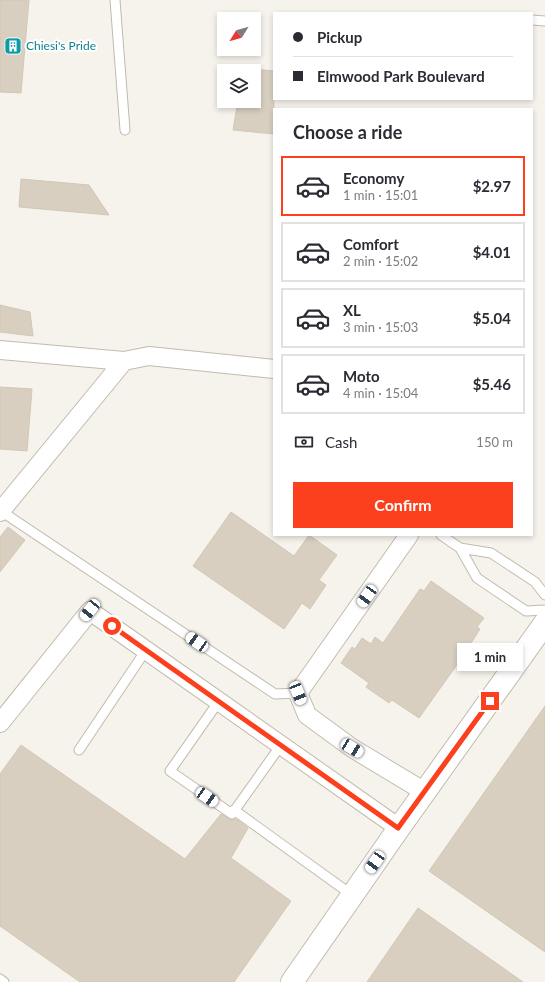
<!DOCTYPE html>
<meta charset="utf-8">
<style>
body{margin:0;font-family:Lato,sans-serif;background:#f2f2f3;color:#2b2b33;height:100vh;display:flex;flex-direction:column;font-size:15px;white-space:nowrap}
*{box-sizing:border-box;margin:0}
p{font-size:13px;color:#7c7c81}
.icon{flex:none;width:22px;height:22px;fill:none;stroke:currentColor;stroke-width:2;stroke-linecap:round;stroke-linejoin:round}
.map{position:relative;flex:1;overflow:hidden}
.details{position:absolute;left:273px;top:108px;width:260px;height:428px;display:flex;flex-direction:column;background:#fff;border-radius:0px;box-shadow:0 2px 6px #0003}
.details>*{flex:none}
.guide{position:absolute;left:273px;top:12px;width:260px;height:88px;border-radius:0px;box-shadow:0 2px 6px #0003;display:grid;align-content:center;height:88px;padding:0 20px;background:#fff}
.needle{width:26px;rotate:233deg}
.controls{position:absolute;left:217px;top:12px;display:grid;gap:8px}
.controls a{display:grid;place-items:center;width:44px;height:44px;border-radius:0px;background:#fff;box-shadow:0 2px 6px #0003;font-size:20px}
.end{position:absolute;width:18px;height:18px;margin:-9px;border:5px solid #fc3f1d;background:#fff;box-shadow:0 0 0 2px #fff}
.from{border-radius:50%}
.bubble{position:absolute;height:28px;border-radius:0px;background:#fff;box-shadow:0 2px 6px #0003;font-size:13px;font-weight:700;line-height:28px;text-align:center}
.car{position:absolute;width:12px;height:24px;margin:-12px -6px;border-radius:5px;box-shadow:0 0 3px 1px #0007;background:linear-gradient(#fff 24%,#345 0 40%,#fff 0 76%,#345 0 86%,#fff 0)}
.guide b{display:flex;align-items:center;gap:14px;height:38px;font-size:15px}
.guide b+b{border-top:1px solid #e1e1e2}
.guide i{width:10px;height:10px;background:#2b2b33}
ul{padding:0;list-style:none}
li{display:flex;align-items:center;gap:12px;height:60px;margin:0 8px 6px;padding:0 12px;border:2px solid #e1e1e2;border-radius:0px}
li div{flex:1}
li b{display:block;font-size:15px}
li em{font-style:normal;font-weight:700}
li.on{border-color:#fc3f1d}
li>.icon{width:36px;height:36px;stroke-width:1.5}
h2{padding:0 20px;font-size:18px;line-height:48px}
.pay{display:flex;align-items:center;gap:10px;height:44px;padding:0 20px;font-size:15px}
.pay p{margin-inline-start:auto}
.action{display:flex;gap:8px;margin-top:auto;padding:8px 20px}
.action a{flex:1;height:46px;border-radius:0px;background:#fc3f1d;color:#fff;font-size:16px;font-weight:700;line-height:46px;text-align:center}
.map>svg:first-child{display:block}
.building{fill:#d8cfc1;stroke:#d3c7b4}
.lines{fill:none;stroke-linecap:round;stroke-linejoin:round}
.service-casing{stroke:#c2bbae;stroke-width:11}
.minor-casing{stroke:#c2bbae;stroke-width:20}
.tertiary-casing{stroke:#c2bbae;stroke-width:24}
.service{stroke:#fff;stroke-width:9}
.minor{stroke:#fff;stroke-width:18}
.tertiary{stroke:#fff;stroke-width:22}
.route{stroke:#fc3f1d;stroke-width:5}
.labels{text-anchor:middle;stroke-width:4;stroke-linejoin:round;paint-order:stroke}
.culture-label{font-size:12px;fill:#0d838f;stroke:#fff;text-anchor:start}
</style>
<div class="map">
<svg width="545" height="982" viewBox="0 0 545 982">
<rect width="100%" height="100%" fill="#f6f3ec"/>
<path class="building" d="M0,0h29l-8,93 -21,-1z
M242,68l32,3v63l-41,-4 5,-29h16v-30h-12z
M21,179l68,6 20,30 -90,-8z
M0,305l30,7 3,24 -33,-4z
M0,387l32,2 -5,62 -27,-2z
M231,512l63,44 15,-21 28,20 -18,25 7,5 -16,24 -8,-6 -18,26 -91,-63z
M8,527l17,13 -25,32v-35z
M431,581l53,37 -7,9 3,2 -19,30 -42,59 -27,-18 -3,3 -23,-16 3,-4 -28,-20 11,-16 3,2 7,-11 9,6 4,-7 8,6 37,-54 4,2z
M545,706v246l-116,-81z
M21,745l164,114 36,-45 10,6 5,-1 12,9 -17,30 60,43 -57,81h-154l-80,-56v-152z
M418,908l105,74h-156z"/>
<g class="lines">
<g class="service-casing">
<path id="service" d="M115,0l10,130
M532,20l13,1
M1,511l274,183 23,-1
M441,535l19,13 31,5 44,29 10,13
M460,548l17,30 49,33 19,-1
M219,701l-49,70 62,43 49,-69
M79,750l67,-100
M234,810l118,85
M0,979l4,3"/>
</g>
<g class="minor-casing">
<path id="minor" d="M0,350l124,11 -124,151
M124,361l25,-5 125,13
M409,535l-111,158 9,22 45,33 73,44
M0,723l90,-112 309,217"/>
</g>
<g class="tertiary-casing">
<path id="tertiary" d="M292,982l107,-154 146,-205"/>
</g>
<use href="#service" class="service"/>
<use href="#minor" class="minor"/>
<use href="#tertiary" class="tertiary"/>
</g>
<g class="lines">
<path class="route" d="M112,626l286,202 92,-127"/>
</g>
<defs>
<g id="building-square" transform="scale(0.9)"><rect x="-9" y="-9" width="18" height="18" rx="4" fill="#0f9aa8" stroke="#fff"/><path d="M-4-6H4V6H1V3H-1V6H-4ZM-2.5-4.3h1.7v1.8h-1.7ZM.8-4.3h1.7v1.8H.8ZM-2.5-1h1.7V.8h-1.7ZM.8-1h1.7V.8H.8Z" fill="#fff"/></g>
</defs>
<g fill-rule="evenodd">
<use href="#building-square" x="13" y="46"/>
</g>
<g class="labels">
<g class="culture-label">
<text x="26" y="50">Chiesi's Pride</text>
</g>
</g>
</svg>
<div class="controls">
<a><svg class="needle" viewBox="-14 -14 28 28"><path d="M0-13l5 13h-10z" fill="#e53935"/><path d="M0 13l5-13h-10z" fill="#7c7c81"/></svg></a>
<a><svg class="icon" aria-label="layers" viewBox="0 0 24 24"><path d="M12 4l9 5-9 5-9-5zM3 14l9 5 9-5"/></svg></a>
</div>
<i class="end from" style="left:112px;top:626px"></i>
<i class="end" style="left:490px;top:701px"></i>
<div class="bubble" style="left:457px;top:643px;width:66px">1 min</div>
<i class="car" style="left:367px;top:596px;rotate:215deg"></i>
<i class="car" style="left:90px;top:610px;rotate:219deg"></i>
<i class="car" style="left:197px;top:642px;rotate:304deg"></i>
<i class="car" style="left:298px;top:693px;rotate:158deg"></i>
<i class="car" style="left:352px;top:748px;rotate:121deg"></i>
<i class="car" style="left:207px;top:797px;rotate:124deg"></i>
<i class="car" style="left:375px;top:862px;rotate:215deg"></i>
<div class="guide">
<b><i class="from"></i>Pickup</b>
<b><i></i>Elmwood Park Boulevard</b>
</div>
<section class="details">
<h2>Choose a ride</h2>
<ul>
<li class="on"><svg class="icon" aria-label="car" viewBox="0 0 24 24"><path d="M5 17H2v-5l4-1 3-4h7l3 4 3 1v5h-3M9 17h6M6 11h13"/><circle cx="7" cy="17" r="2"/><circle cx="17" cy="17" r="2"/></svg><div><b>Economy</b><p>1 min · 15:01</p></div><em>$2.97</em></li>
<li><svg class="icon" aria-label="car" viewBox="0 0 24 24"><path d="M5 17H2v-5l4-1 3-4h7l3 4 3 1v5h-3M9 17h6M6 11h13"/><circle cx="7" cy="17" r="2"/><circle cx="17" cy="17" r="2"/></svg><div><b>Comfort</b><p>2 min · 15:02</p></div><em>$4.01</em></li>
<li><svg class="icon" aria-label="car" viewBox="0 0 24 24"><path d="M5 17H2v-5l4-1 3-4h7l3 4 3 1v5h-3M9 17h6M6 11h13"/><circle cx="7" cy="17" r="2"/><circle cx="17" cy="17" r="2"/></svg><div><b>XL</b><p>3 min · 15:03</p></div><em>$5.04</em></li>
<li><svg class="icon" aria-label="car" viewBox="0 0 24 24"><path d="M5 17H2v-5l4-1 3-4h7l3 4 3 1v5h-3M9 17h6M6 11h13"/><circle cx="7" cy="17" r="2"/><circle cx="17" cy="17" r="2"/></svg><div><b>Moto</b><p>4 min · 15:04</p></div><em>$5.46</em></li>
</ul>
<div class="pay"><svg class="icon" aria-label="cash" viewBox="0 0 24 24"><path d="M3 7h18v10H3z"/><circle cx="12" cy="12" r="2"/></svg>Cash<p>150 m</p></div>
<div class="action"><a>Confirm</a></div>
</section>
</div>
